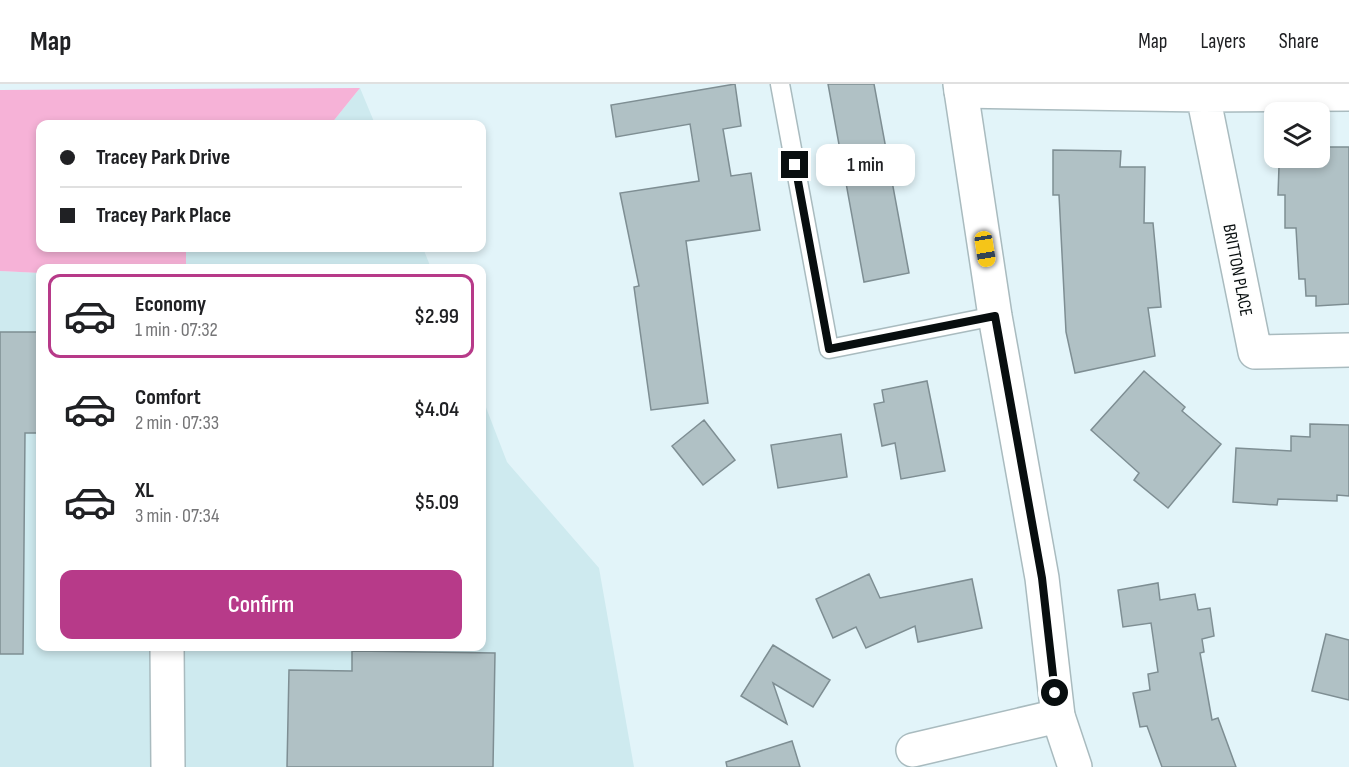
<!DOCTYPE html>
<meta charset="utf-8">
<style>
body{margin:0;font-family:"Sofia Sans Condensed",sans-serif;background:#f2f2f2;color:#202124;height:100vh;display:flex;flex-direction:column;font-size:22px;white-space:nowrap}
*{box-sizing:border-box;margin:0}
p{font-size:20px;color:#757577}
.icon{flex:none;width:33px;height:33px;fill:none;stroke:currentColor;stroke-width:2;stroke-linecap:round;stroke-linejoin:round}
.map{position:relative;flex:1;overflow:hidden}
.sheet{position:absolute;left:36px;top:180px;width:450px;height:387px;display:flex;flex-direction:column;background:#fff;border-radius:12px;box-shadow:0 3px 9px #0003}
.sheet>*{flex:none}
.top-card{position:absolute;left:36px;top:36px;width:450px;height:132px;border-radius:12px;box-shadow:0 3px 9px #0003;display:grid;align-content:center;height:132px;padding:0 24px;background:#fff}
.tools{position:absolute;left:1264px;top:18px;display:grid;gap:12px}
.tools a{display:grid;place-items:center;width:66px;height:66px;border-radius:12px;background:#fff;box-shadow:0 3px 9px #0003;font-size:30px}
.end{position:absolute;width:27px;height:27px;margin:-14px;border:8px solid #080e0f;background:#fff;box-shadow:0 0 0 3px #fff}
.from{border-radius:50%}
.bubble{position:absolute;height:42px;border-radius:12px;background:#fff;box-shadow:0 3px 9px #0003;font-size:20px;font-weight:600;line-height:42px;text-align:center}
.car{position:absolute;width:18px;height:36px;margin:-18px -9px;border-radius:8px;box-shadow:0 0 4px 2px #0007;background:linear-gradient(#f5c518 24%,#345 0 40%,#f5c518 0 76%,#345 0 86%,#f5c518 0)}
.top-card b{display:flex;align-items:center;gap:21px;height:57px;font-size:22px}
.top-card b+b{border-top:2px solid #e0e0e0}
.top-card i{width:15px;height:15px;background:#202124}
ul{padding:10px 0 0;list-style:none}
li{display:flex;align-items:center;gap:18px;height:84px;margin:0 12px 9px;padding:0 12px;border:3px solid transparent;border-radius:12px}
li div{flex:1}
li b{display:block;font-size:22px}
li em{font-style:normal;font-weight:600}
li.selected{border-color:#b73a89}
li>.icon{width:54px;height:54px;stroke-width:1.5}
.action{display:flex;gap:12px;margin-top:auto;padding:12px 24px}
.action a{flex:1;height:69px;border-radius:12px;background:#b73a89;color:#fff;font-size:24px;font-weight:600;line-height:69px;text-align:center}
header{display:flex;align-items:center;gap:36px;box-sizing:border-box;height:84px;padding:0 30px;background:#fff;border-bottom:2px solid #e0e0e0}
header strong{font-size:28px}
nav{display:flex;gap:33px;margin-inline-start:auto;font-size:21px}
.map>svg:first-child{display:block}
.built{fill:#ceeaef}
.green{fill:#f6b2d7}
.building{fill:#b0c1c5;stroke:#7e8e93;stroke-width:1.5}
.lines{fill:none;stroke-linecap:round;stroke-linejoin:round}
.service-casing{stroke:#a9bbbf;stroke-width:21}
.minor-casing{stroke:#a9bbbf;stroke-width:36}
.tertiary-casing{stroke:#a9bbbf;stroke-width:36}
.service{stroke:#fff;stroke-width:18}
.minor{stroke:#fff;stroke-width:33}
.tertiary{stroke:#fff;stroke-width:33}
.route{stroke:#080e0f;stroke-width:8}
.labels{text-anchor:middle;stroke-width:4.5;stroke-linejoin:round;paint-order:stroke}
.street-label{font-size:18px;fill:#080e0f;stroke:#fefefe}
</style>
<header>
<strong>Map</strong>
<nav><a>Map</a><a>Layers</a><a>Share</a></nav>
</header>
<div class="map">
<svg width="1349" height="683" viewBox="0 0 1349 683">
<rect width="100%" height="100%" fill="#e2f4f9"/>
<path class="built" d="M360,4l15,36h-44z
M186,164h237l8,20h-245z
M0,187l40,2v373h442v-249l25,65 92,106 35,199h-634z"/>
<path class="green" d="M360,4l-29,36h-291v124h146v20h-146v5l-40,-2v-181z"/>
<path class="building" d="M735,0l6,42 -18,3 8,47 20,-3 9,57 -74,11 22,162 -57,7 -17,-123 5,-1 -19,-93 79,-12 -9,-57 -74,13 -5,-32z
M828,0h46l35,189 -45,9z
M1320,63h29v157l-33,2v-10h-10l-1,-17h-6l-3,-51h-11v-33h-7l1,-29h5v-8h36z
M1053,66l68,1 -1,16h25l-1,56h9l8,84 -13,1 7,48 -80,17 -9,-41 -7,-137h-6z
M0,248h40v101h-15l-2,221h-23z
M1144,287l41,36 -3,4 39,33 -53,64 -34,-28 5,-7 -48,-43z
M927,297l18,90 -44,8 -6,-36 -13,3 -8,-42 10,-2 -2,-12z
M704,336l31,40 -32,25 -31,-39z
M1310,340l39,1v71l-12,-1v6l-59,-2 -1,6 -44,-3 3,-54 55,3v-15l19,1z
M841,350l6,43 -69,11 -7,-43z
M869,490l11,24 92,-19 10,49 -64,14 -3,-16 -49,22 -10,-21 -23,11 -17,-39z
M1158,499l2,17 35,-6 3,16 12,-2 4,28 -12,3 2,13 -4,1 12,67 6,-2 18,49h-74l-15,-41 -7,1 -7,-34 17,-3 -2,-16 10,-2 -7,-49 -28,4 -5,-37z
M1326,550l23,6v60l-37,-9z
M773,561l57,35 -17,27 -40,-24 14,41 -46,-28z
M352,567l143,2 -2,114h-206l2,-97 63,1z
M792,657l8,26h-73l-1,-5z"/>
<g class="lines">
<g class="service-casing">
<path id="service" d="M780,0l49,265 166,-33"/>
</g>
<g class="minor-casing">
<path id="minor" d="M961,7l242,4 146,-1
M1203,11l52,257 94,-2
M167,562l1,121
M913,666l145,-34"/>
</g>
<g class="tertiary-casing">
<path id="tertiary" d="M960,0l35,232 47,262 16,138 17,51"/>
</g>
<use href="#service" class="service"/>
<use href="#minor" class="minor"/>
<use href="#tertiary" class="tertiary"/>
</g>
<g class="lines">
<path class="route" d="M795,81l34,184 166,-33 47,262 13,115"/>
</g>
<g class="labels">
<g class="street-label">
<text transform="translate(1238 186) rotate(79)" y="6">BRITTON PLACE</text>
</g>
</g>
</svg>
<div class="tools">
<a><svg class="icon" aria-label="layers" viewBox="0 0 24 24"><path d="M12 4l9 5-9 5-9-5zM3 14l9 5 9-5"/></svg></a>
</div>
<i class="end from" style="left:1055px;top:609px"></i>
<i class="end" style="left:795px;top:81px"></i>
<div class="bubble" style="left:816px;top:60px;width:99px">1 min</div>
<i class="car" style="left:985px;top:165px;rotate:171deg"></i>
<div class="top-card">
<b><i class="from"></i>Tracey Park Drive</b>
<b><i></i>Tracey Park Place</b>
</div>
<section class="sheet">
<ul>
<li class="selected"><svg class="icon" aria-label="car" viewBox="0 0 24 24"><path d="M5 17H2v-5l4-1 3-4h7l3 4 3 1v5h-3M9 17h6M6 11h13"/><circle cx="7" cy="17" r="2"/><circle cx="17" cy="17" r="2"/></svg><div><b>Economy</b><p>1 min · 07:32</p></div><em>$2.99</em></li>
<li><svg class="icon" aria-label="car" viewBox="0 0 24 24"><path d="M5 17H2v-5l4-1 3-4h7l3 4 3 1v5h-3M9 17h6M6 11h13"/><circle cx="7" cy="17" r="2"/><circle cx="17" cy="17" r="2"/></svg><div><b>Comfort</b><p>2 min · 07:33</p></div><em>$4.04</em></li>
<li><svg class="icon" aria-label="car" viewBox="0 0 24 24"><path d="M5 17H2v-5l4-1 3-4h7l3 4 3 1v5h-3M9 17h6M6 11h13"/><circle cx="7" cy="17" r="2"/><circle cx="17" cy="17" r="2"/></svg><div><b>XL</b><p>3 min · 07:34</p></div><em>$5.09</em></li>
</ul>
<div class="action"><a>Confirm</a></div>
</section>
</div>
